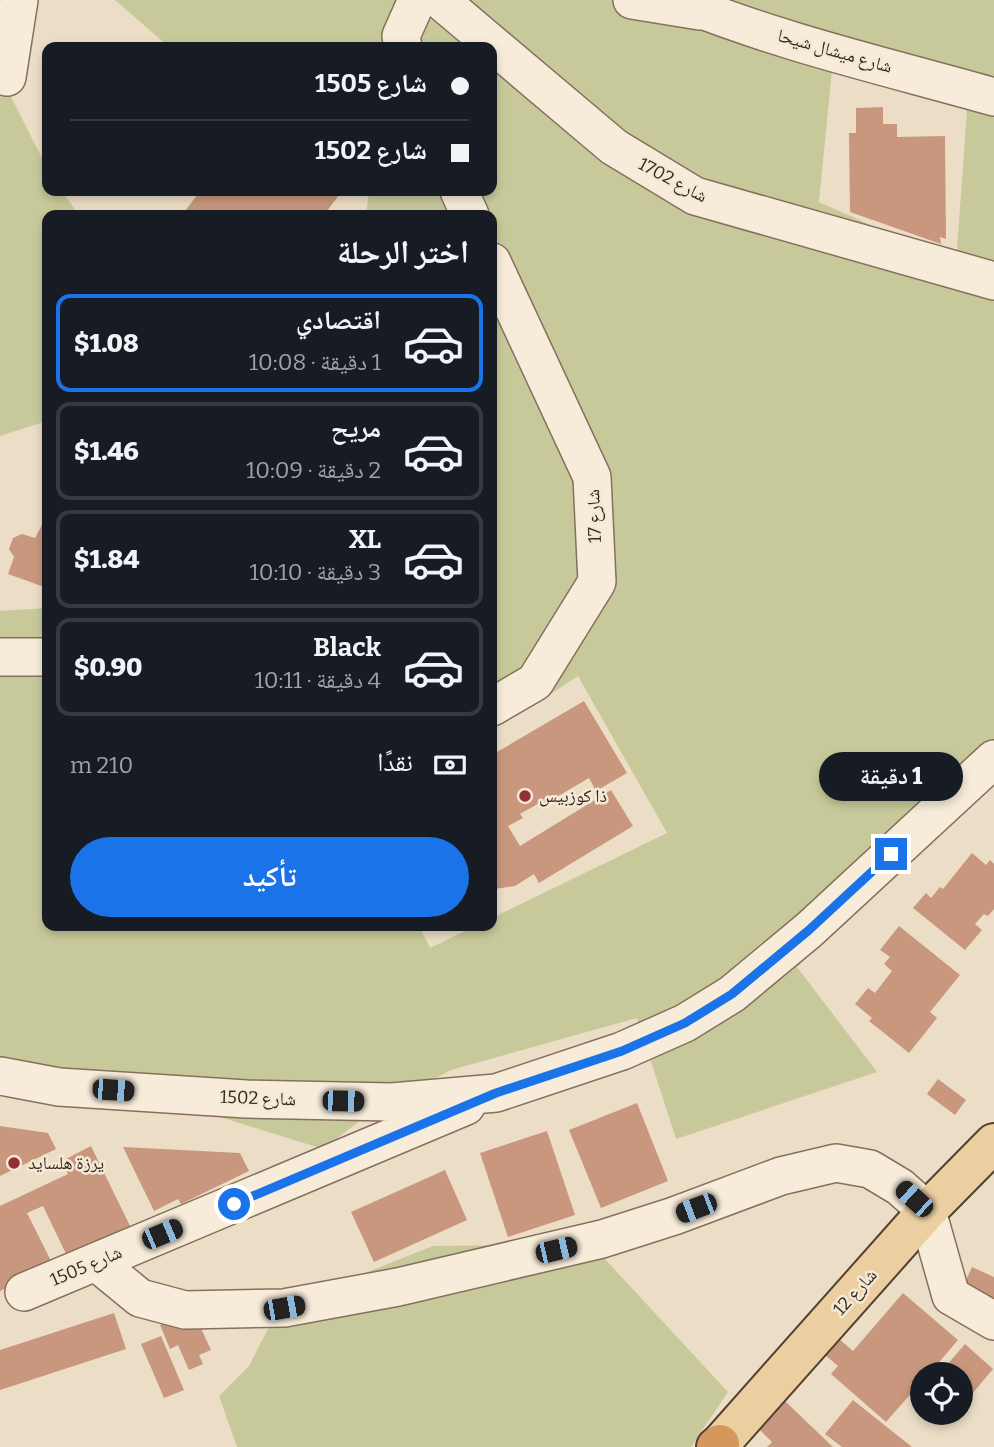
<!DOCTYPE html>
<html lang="ar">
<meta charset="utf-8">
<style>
body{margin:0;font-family:Bitter,"Noto Naskh Arabic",serif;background:#242831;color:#f1f3f6;direction:rtl;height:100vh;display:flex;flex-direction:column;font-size:26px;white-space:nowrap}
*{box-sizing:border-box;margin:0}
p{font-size:23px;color:#9ea1a6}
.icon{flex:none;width:38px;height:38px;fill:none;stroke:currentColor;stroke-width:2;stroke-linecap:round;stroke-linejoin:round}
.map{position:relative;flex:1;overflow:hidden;direction:ltr}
.side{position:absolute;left:42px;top:210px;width:455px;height:721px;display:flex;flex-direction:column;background:#171b24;border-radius:14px;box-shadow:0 4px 10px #0003;direction:rtl}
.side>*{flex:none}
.top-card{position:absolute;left:42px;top:42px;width:455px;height:154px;border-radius:14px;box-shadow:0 4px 10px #0003;direction:rtl;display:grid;align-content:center;height:154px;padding:0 28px;background:#171b24}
.tools{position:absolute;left:910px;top:1362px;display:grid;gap:14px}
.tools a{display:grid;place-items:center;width:63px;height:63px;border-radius:50%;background:#171b24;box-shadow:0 4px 10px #0003;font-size:35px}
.end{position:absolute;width:32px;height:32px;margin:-16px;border:9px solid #1a73e8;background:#fff;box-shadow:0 0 0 4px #fff}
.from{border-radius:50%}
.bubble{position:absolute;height:49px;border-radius:24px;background:#171b24;box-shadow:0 4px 10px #0003;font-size:23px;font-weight:800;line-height:49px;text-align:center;direction:rtl}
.car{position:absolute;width:21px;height:42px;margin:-21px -10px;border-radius:9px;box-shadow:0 0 5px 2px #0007;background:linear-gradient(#222 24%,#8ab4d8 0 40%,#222 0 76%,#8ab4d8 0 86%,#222 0)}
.top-card b{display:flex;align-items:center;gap:24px;height:66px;font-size:26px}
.top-card b+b{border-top:2px solid #363941}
.top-card i{width:18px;height:18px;background:#f1f3f6}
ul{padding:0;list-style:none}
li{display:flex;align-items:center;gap:21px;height:98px;margin:0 14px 10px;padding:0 14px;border:4px solid #363941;border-radius:14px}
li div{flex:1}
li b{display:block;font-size:26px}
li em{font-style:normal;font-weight:800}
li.active{border-color:#1a73e8}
li>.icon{width:63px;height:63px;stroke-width:1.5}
h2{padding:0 28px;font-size:32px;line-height:84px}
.pay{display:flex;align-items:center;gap:18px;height:77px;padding:0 28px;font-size:26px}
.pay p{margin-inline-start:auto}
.action{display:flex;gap:14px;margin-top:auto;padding:14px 28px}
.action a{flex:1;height:80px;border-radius:42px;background:#1a73e8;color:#fff;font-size:28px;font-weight:800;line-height:80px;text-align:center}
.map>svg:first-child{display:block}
.green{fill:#c8c99b;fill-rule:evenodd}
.building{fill:#c8977e}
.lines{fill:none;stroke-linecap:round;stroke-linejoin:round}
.minor-casing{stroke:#86705d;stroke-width:40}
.major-casing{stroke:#543f31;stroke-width:42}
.highway-casing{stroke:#543f31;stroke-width:42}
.minor{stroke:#f7ecd9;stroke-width:37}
.major{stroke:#eccfa1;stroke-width:38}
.highway{stroke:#d6975c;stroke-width:38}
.route{stroke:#1a73e8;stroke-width:9}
.poi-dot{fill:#923038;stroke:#f4e9d5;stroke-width:2.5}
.labels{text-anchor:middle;stroke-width:5;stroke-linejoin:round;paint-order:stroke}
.street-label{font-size:18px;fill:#372920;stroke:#f4e9d5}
.poi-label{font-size:18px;fill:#372920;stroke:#f4e9d5;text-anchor:start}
</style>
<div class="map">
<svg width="994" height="1447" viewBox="0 0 994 1447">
<rect width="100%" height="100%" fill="#ecdec6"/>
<path class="green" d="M115,0h879v777l-197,190 80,105 -201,67 -39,-121 -186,52 -77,40 -51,39 -132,-41 -191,-34v-463l47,-3v318h372l11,22 45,-22h17v-8l175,-85 -89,-157 -47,31 -39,19v-511h-126l3,-24h123v-144h-244l-9,-6 -6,6h-64zM832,70l137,12 -13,181 -137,-61z
M0,75l47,93v23h15l17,24h-32v206l-47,15z
M591,1244l137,148 -37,55h-454l-18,-51 30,-30 30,-59 154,-61z"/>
<path class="building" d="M883,107v17h14v13l48,-1 1,103 -6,-2 1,7 -91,-32 -1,-79h7v-25z
M200,191h142l-18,24h-142z
M47,521v67l-39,-14 6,-17 -5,-8 4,-11 9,-4 13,4 8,-15z
M584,701l43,72 -31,18 -7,-13 -46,27 -2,-3 -21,12 3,4 -15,8 12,20 91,-56 22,36 -94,57 -5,-9 -19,12 -21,3 1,7 -3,1v-142z
M972,853l14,12 4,-5 4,4v45l-6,7 -4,-2 -9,10 7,6 -17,20 -52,-42 13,-15 5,5 9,-11 3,2z
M899,926l61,49 -30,37 7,6 -28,35 -40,-32 3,-3 -17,-14 13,-16 7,5 17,-22 -8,-7 6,-7 -10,-7z
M938,1079l28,21 -11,15 -28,-21z
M637,1103l31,78 -67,27 -32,-78z
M0,1126l48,7 8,16 -56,27z
M547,1131l28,84 -67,22 -28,-84z
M91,1146l40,82 -63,30 -25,-52 -16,7 26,52 -53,26v-85l68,-32 -6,-13z
M123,1147l117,6 9,18 -68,33 -3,-5 -24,12z
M445,1170l22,50 -93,42 -23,-50z
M972,1267l22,10v35l-35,-16z
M903,1293l55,47 -29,34h-7v7l-36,41 -55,-48 7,-8 -14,-12 14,-16 15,13z
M114,1313l12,36 -126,41v-40z
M181,1317l5,12 13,-5 12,26 -12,5 4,9 -14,6 -11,-25 -8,4 -10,-24z
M161,1336l23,54 -20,8 -23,-54z
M965,1344l28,25 -32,38v-33h-22z
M853,1400l59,47h-70l-17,-13z
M785,1401l48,46h-66l5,-5 -13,-13z"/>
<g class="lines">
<g class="minor-casing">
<path id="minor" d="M440,0l174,147 81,49 299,85
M632,0l68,11
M677,0c102,42 211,67 317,97
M403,47l-2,-11 16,-36
M7,77l12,-77
M459,191l11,24
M492,262l100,215 5,105 -62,100 -43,25
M0,657h47
M0,1076l59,11 187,12 146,3 104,-9 126,-42 63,-28 47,-29 77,-64 185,-171
M96,1262l44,36 45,12 99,-2 114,-21 204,-48 72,-23 107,-40 55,-13 34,6 30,18 27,24 24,85 43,25
M24,1292l442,-186"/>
</g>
<g class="major-casing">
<path id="major" d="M720,1444l207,-233 67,-68"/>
</g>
<g class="highway-casing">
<path id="highway" d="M716,1447l4,-3"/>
</g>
<use href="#minor" class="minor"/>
<use href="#major" class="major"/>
<use href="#highway" class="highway"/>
</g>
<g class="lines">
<path class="route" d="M234,1204l262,-111 126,-42 63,-28 47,-29 77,-64 82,-76"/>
</g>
<g class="poi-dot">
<circle cx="525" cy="796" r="7"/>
<circle cx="14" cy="1163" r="7"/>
</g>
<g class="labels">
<g class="street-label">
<text transform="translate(835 51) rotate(16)" y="6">شارع ميشال شيحا</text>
<text transform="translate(673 180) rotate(28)" y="6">شارع 1702</text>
<text transform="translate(594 516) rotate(-92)" y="6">شارع 17</text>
<text transform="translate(258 1098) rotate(2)" y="6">شارع 1502</text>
<text transform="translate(86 1266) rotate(-23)" y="6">شارع 1505</text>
<text transform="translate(855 1292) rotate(-48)" y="6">شارع 12</text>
</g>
<g class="poi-label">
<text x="539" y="802">ذا كوزبيس</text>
<text x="28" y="1169">يرزة هلسايد</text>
</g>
</g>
</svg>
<div class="tools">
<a><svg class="icon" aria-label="locate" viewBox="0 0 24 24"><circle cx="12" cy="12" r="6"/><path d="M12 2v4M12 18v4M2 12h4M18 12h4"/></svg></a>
</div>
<i class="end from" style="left:234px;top:1204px"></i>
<i class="end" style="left:891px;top:854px"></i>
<div class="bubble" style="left:819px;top:752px;width:144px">1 دقيقة</div>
<i class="car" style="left:113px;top:1090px;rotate:94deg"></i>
<i class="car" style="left:343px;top:1101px;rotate:91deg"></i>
<i class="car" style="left:914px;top:1199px;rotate:312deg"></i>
<i class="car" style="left:696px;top:1208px;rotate:249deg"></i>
<i class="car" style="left:162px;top:1234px;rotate:67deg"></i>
<i class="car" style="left:556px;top:1250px;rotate:77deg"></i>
<i class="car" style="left:284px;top:1308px;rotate:80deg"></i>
<div class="top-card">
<b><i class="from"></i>شارع 1505</b>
<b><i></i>شارع 1502</b>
</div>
<section class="side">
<h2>اختر الرحلة</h2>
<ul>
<li class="active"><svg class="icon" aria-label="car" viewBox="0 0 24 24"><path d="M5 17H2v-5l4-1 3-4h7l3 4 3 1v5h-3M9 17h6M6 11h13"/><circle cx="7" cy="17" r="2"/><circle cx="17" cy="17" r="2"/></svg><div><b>اقتصادي</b><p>1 دقيقة · 10:08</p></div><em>$1.08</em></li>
<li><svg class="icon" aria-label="car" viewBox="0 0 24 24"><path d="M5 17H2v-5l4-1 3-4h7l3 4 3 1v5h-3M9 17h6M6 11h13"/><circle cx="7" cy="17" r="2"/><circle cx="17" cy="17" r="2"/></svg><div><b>مريح</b><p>2 دقيقة · 10:09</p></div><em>$1.46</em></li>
<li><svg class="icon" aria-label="car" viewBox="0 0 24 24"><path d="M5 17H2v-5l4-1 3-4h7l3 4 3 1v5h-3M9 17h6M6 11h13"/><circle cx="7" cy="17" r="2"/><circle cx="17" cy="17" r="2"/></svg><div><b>XL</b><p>3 دقيقة · 10:10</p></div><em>$1.84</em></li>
<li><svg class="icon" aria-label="car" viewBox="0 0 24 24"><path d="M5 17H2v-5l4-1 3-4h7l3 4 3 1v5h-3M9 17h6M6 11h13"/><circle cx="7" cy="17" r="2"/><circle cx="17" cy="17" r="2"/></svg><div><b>Black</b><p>4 دقيقة · 10:11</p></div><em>$0.90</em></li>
</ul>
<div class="pay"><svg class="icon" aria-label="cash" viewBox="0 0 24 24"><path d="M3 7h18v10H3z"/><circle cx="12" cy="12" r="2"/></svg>نقدًا<p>210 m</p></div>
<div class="action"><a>تأكيد</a></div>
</section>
</div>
